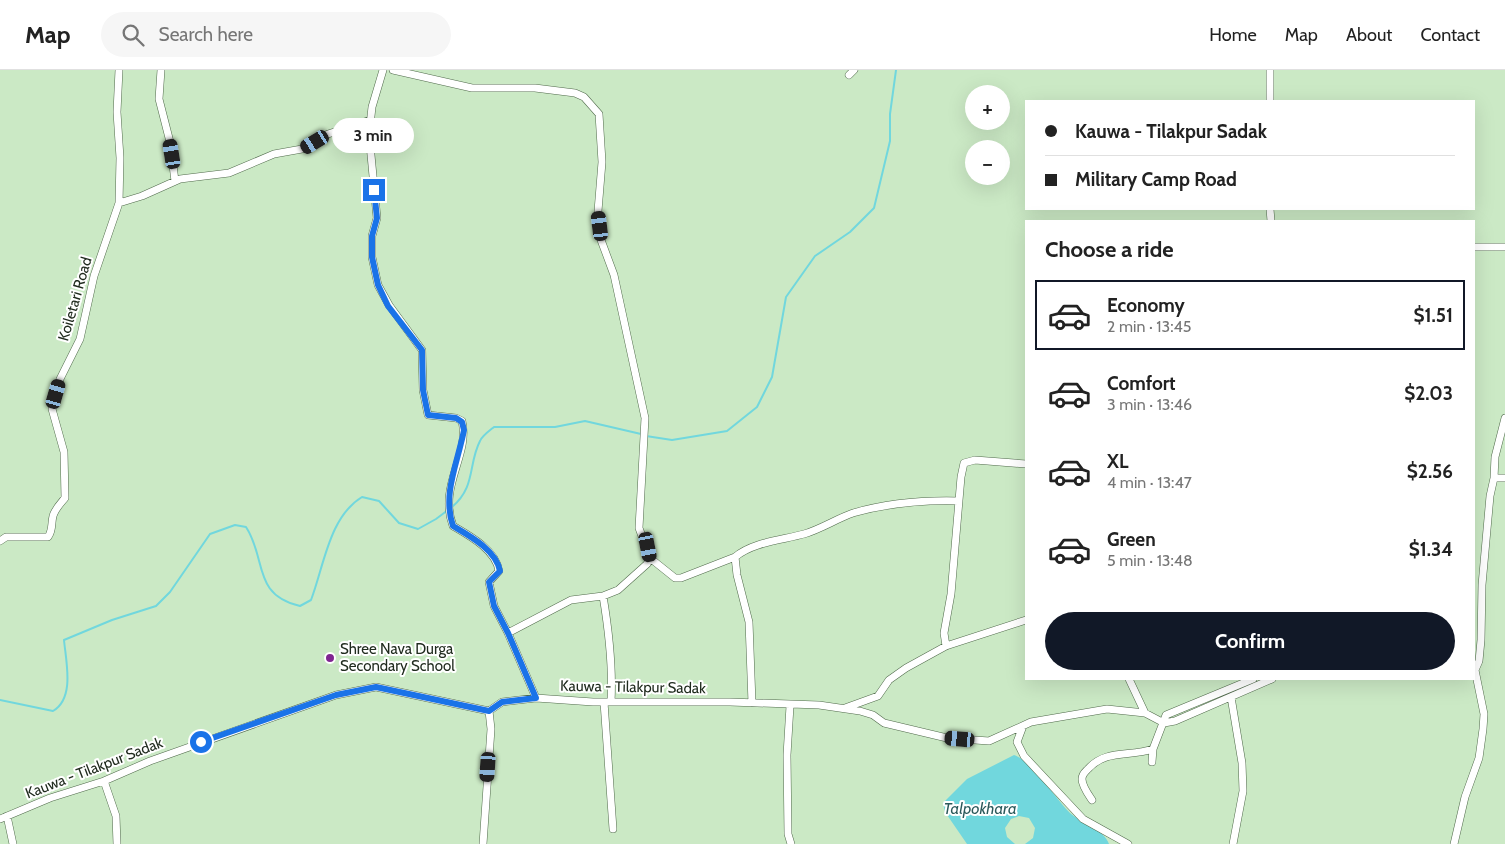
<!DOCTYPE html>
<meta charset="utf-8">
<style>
body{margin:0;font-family:Cabin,sans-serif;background:#f6f6f6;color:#222;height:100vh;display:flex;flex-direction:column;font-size:19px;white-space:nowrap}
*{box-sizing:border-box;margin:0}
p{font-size:16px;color:#767676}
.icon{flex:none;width:28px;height:28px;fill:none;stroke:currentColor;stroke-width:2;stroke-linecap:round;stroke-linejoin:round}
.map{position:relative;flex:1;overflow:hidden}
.sheet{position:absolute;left:1025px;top:150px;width:450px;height:460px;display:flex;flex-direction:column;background:#fff;border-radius:0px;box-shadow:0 5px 20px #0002}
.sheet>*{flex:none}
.banner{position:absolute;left:1025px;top:30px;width:450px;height:110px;border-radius:0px;box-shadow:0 5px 20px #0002;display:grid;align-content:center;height:110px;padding:0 20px;background:#fff}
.buttons{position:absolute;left:965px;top:15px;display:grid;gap:10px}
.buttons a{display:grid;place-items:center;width:45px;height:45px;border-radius:50%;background:#fff;box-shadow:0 5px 20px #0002;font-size:25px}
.end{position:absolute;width:22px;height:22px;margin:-11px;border:6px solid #1a73e8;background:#fff;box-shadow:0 0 0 2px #fff}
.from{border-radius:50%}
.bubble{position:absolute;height:35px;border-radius:18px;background:#fff;box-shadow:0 5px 20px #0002;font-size:16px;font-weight:700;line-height:35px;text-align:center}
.car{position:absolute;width:15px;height:30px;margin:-15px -8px;border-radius:6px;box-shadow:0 0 4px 1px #0007;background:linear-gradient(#222 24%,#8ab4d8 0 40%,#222 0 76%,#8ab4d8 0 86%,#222 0)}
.banner b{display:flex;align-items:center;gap:18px;height:48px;font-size:19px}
.banner b+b{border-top:1px solid #e0e0e0}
.banner i{width:12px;height:12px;background:#222}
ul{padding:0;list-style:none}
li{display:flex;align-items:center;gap:15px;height:70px;margin:0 10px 8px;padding:0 10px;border:2px solid transparent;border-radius:0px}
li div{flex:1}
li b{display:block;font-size:19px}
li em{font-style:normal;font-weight:700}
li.active{border-color:#111827}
li>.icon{width:45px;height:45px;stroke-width:1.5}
h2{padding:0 20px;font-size:22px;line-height:60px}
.button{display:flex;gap:10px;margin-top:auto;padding:10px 20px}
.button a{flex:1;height:58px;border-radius:30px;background:#111827;color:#fff;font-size:20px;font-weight:700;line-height:58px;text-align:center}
header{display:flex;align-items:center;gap:30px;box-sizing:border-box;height:70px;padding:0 25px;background:#fff;border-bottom:1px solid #e0e0e0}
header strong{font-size:24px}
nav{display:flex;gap:28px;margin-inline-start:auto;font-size:18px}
.search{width:350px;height:45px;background:#f6f6f6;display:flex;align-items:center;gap:12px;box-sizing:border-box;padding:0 18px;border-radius:28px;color:#767676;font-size:19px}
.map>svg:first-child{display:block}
.water{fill:#71d7dd}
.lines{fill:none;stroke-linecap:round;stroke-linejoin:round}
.stream{stroke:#71d7dd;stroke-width:2}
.minor-casing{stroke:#506a4b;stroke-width:8}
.minor{stroke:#fff;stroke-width:7}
.route{stroke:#1a73e8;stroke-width:6}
.poi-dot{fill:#802591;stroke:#fff;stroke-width:2}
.labels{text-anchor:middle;stroke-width:4;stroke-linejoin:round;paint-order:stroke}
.street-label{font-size:15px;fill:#202b1e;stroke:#fff}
.poi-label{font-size:15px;fill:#202b1e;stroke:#fff;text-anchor:start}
.water-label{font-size:16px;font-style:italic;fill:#2b595b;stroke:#fff}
</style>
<header>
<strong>Map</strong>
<div class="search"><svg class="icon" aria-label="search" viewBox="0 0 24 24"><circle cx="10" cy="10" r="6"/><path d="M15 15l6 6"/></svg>Search here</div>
<nav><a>Home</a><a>Map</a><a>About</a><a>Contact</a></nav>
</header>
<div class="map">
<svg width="1505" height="774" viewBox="0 0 1505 774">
<rect width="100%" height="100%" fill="#cbe9c5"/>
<path class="water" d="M1014,685c18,6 41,43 56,58 11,10 34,16 39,31h-84l8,-6 2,-10 -6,-10 -10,-2 -8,3 -6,9 2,9 8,7h-48l-22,-32 -2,-9 24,-24z"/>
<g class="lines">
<path class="stream" d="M646,366l26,4 55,-9 30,-24 15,-30 14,-80 29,-41 35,-24 24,-24 16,-67v-27l6,-44
M452,437c24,-20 16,-43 28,-66 2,-5 9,-10 14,-14h61l30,-6 56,13
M0,630l53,11c22,-13 13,-49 11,-71l48,-20 44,-14 14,-14 40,-58 25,-9 11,2c21,32 6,68 54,79l11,-6c13,-34 18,-83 51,-103l17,4 20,22 19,6 18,-10 12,-9"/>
<g class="minor-casing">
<path id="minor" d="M161,0l-2,29 11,43 5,39
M383,0l-11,37 -3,27 8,84 -5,18v21l6,28 11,20 33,45 1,40 5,25 28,3 6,3c8,34 -24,65 -9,105 17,10 43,24 46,45l-10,11 5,24 14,27 28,65
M393,0l79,18h63l40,5 9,4 15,17 3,48 -4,49 3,29 13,35 31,143 -6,110 11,30 -3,6 -29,26 -15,6 -32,4 -63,33
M1270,0v31
M849,5l5,-5
M353,56l17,-6
M119,133l23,-7 38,-17 49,-6 45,-19 28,-5 26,-15 25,-8 16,8
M1270,139l1,12
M1474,177h31
M1494,408h11
M0,471l6,-4h42c5,-7 3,-13 5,-21 2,-7 7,-12 12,-18l-1,-46 -12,-43 8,-30 20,-40 14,-63 25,-73 1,-45 -3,-46 2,-42
M650,488l25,20h6l54,-21
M603,526c6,36 10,70 8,106
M946,576l-2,-13 7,-39 10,-117 3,-14 11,-3 51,4
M1129,609l16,34
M1231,627l11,66 1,28 -10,53
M604,632l9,127
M752,633l-3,-81 -12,-47 -2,-18c18,-15 47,-17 69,-23 17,-5 32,-15 49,-21 35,-10 71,-13 106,-12
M790,636l-3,49 1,79 3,10
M845,638l33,-12 11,-16 17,-12 40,-22 80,-26
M1023,656l-6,16 7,14 59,63 45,25
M1152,692l1,-13 13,-34 87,-36
M104,711l12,35 1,28
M1092,730c-4,-6 -10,-14 -10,-21 0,-5 3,-7 6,-10 18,-20 41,-12 65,-20
M7,746l6,28
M0,749l50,-21 54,-17 46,-20 186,-66 40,-8 113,24 13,-9 34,-4 57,4h137l89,3 41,6 13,4 11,8 63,15 42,3 42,-19 76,-13 38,4 19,10 11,-2 97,-42
M483,774l8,-115 -2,-18
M1454,774l11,-47 14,-39 4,-29 1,-15 -9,-44 4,-9 2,-21 1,-55 8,-89 4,-18 1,-21 10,-39"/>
</g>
<use href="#minor" class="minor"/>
</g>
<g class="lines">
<path class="route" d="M201,672l135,-47 40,-8 113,24 13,-9 34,-4 -28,-65 -14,-27 -5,-24 11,-11c-4,-21 -30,-35 -47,-45 -11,-32 5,-64 11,-96l-2,-8 -6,-4 -28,-3 -5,-25 -1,-40 -34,-44 -10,-21 -6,-28v-21l5,-18 -3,-28"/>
</g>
<circle class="poi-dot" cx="330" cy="588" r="5"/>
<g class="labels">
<g class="street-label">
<text transform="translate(75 229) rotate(-74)" y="5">Koiletari Road</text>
<text transform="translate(633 617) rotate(1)" y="5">Kauwa - Tilakpur Sadak</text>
<text transform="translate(94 698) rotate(-21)" y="5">Kauwa - Tilakpur Sadak</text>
</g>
<g class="poi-label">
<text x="340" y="584">Shree Nava Durga<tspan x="340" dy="17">Secondary School</tspan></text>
</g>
<g class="water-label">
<text x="980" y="744">Talpokhara</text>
</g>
</g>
</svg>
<div class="buttons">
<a>+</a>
<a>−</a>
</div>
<i class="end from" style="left:201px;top:672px"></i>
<i class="end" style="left:374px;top:120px"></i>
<div class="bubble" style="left:332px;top:48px;width:82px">3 min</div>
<i class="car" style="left:315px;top:72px;rotate:239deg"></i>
<i class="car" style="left:172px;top:84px;rotate:351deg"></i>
<i class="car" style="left:600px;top:156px;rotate:353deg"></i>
<i class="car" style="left:56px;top:324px;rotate:16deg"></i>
<i class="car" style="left:648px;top:477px;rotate:169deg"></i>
<i class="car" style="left:960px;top:669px;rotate:275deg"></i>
<i class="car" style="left:488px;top:697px;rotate:184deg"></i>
<div class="banner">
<b><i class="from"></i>Kauwa - Tilakpur Sadak</b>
<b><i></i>Military Camp Road</b>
</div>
<section class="sheet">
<h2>Choose a ride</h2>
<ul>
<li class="active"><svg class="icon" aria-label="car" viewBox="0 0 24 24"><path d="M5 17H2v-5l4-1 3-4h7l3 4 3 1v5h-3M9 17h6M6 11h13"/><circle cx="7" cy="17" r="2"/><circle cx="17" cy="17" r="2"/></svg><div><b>Economy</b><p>2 min · 13:45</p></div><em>$1.51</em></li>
<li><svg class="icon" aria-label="car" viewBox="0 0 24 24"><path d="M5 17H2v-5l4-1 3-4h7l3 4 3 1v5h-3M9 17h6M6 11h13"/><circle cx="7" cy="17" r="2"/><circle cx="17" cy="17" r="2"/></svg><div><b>Comfort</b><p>3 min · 13:46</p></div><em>$2.03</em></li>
<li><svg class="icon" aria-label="car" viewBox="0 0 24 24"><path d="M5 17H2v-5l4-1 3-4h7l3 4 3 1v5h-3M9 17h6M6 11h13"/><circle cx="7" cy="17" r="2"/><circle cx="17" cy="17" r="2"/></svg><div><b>XL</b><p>4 min · 13:47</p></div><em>$2.56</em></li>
<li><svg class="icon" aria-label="car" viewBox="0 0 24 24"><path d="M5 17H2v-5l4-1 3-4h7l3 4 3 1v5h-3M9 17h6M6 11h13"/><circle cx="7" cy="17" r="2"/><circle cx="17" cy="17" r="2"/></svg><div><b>Green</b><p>5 min · 13:48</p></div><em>$1.34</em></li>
</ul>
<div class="button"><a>Confirm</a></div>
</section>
</div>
